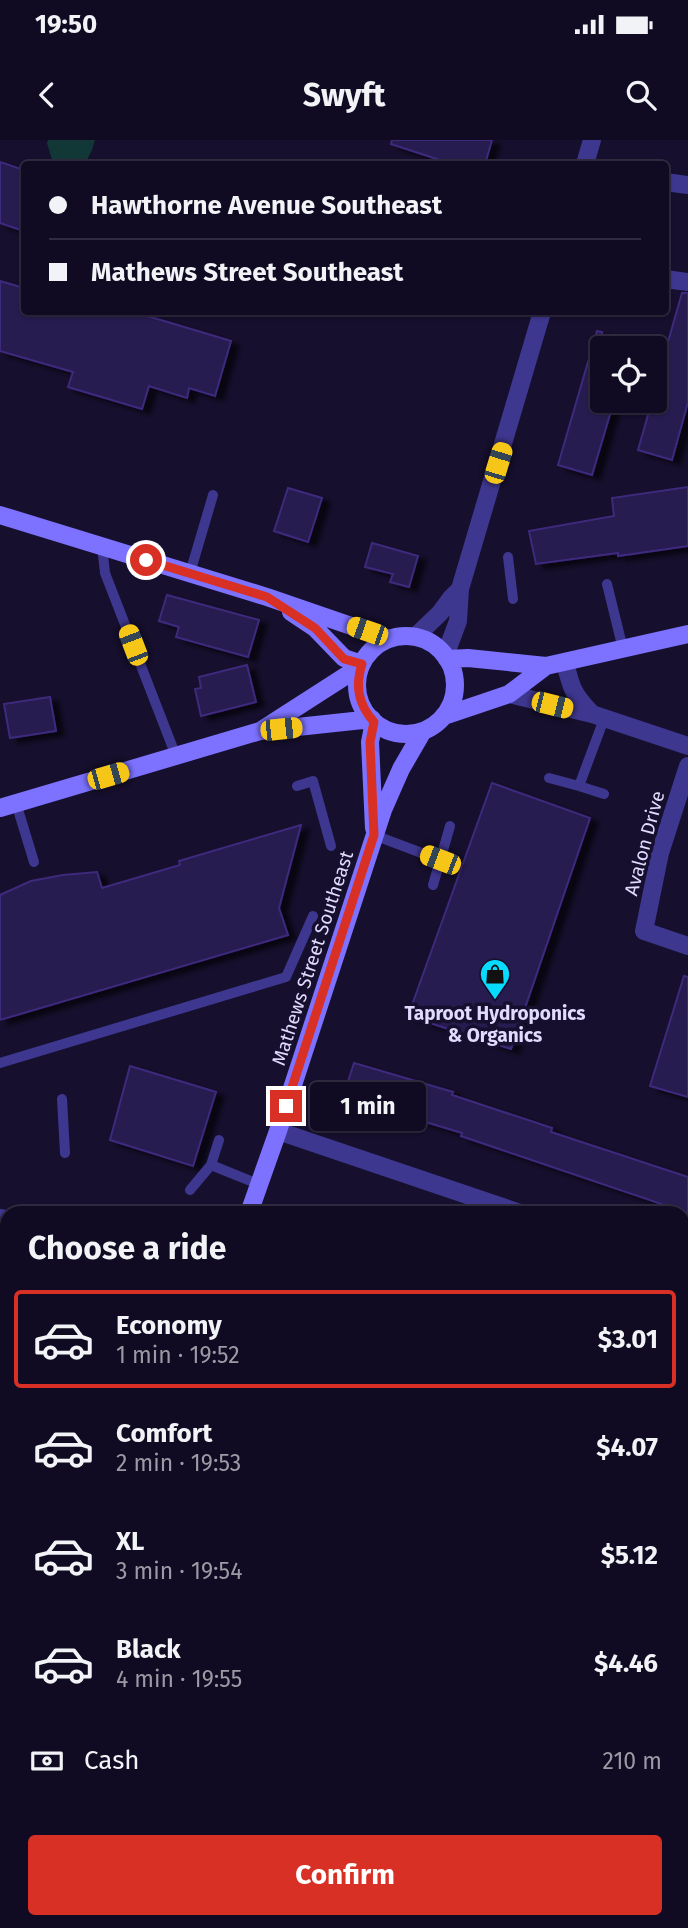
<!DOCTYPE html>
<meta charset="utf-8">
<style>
body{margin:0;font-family:"Fira Sans",sans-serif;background:#19142a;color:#f1f3f6;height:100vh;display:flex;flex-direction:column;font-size:26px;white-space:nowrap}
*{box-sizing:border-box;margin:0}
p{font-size:23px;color:#9c9ba5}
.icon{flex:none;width:38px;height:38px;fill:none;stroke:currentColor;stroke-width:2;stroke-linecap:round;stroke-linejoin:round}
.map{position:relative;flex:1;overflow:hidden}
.details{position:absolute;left:0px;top:1066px;width:690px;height:723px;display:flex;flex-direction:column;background:#100b22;border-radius:21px 21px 0 0;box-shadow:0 2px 5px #0004,0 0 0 2px #302b40}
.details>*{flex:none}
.banner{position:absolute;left:21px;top:21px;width:648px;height:154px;border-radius:7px;box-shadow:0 2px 5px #0004,0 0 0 2px #302b40;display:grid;align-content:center;height:154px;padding:0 28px;background:#100b22}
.buttons{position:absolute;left:590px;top:196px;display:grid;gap:14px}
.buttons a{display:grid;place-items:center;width:77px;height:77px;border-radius:7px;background:#100b22;box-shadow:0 2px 5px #0004,0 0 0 2px #302b40;font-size:35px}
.end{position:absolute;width:32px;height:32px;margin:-16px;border:9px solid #d93025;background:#fff;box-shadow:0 0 0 4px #fff}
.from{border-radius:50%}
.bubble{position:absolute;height:49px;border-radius:7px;background:#100b22;box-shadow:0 2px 5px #0004,0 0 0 2px #302b40;font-size:23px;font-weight:700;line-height:49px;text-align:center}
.car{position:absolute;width:21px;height:42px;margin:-21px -10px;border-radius:9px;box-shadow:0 0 5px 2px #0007;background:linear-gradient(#f5c518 24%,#345 0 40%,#f5c518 0 76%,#345 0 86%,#f5c518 0)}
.banner b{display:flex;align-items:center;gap:24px;height:66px;font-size:26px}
.banner b+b{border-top:2px solid #302b40}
.banner i{width:18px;height:18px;background:#f1f3f6}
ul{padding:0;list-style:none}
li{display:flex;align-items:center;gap:21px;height:98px;margin:0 14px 10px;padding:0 14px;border:4px solid transparent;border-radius:7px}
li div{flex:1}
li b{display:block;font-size:26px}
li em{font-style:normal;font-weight:700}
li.active{border-color:#d93025}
li>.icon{width:63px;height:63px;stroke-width:1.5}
h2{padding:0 28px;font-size:32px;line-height:84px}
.pay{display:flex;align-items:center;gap:18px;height:77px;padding:0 28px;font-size:26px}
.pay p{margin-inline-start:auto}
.cta{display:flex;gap:14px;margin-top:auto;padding:14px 28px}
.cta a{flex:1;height:80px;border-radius:7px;background:#d93025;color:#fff;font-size:28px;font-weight:700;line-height:80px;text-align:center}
.status{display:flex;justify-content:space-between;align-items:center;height:49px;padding:0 35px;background:#100b22;direction:ltr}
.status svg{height:19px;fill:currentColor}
header{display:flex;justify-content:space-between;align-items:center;height:91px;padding:0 28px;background:#100b22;font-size:32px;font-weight:700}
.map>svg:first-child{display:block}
.green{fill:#123737}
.building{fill:#271a4f;stroke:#3e2a7d;stroke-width:2;filter:url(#shadow)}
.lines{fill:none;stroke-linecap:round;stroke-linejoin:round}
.lane{stroke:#3e378f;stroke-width:10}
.street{stroke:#3e378f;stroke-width:18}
.secondary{stroke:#7c72ff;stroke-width:18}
.route{stroke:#d93025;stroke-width:9}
.labels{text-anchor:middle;stroke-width:7;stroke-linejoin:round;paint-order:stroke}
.street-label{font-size:19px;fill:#e1dbff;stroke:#160f2d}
.poi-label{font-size:19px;font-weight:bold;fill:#e1dbff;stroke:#160f2d}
</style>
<div class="status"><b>19:50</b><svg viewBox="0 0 49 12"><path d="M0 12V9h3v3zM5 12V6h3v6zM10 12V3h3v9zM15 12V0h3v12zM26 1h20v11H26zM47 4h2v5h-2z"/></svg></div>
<header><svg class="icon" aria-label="back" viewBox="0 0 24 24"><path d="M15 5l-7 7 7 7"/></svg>Swyft<svg class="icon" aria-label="search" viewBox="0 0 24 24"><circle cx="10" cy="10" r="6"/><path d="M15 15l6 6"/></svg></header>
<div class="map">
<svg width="688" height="1788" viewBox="0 0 688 1788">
<defs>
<filter id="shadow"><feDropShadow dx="8" dy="4.5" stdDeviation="2" flood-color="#0009"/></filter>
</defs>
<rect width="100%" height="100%" fill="#160f2d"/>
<path class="green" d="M48,0h47l-3,10 -7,14 -32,-1 -6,-20z"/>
<path class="building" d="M392,0h100l-7,24h-39v-2l-55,-18z
M0,22l24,8v61l-24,-8z
M0,141l24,7v24h110l97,29 -16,55 -26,-8 -2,10 -38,-12 -7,23 -74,-22 5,-15 -73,-21z
M682,153h6v109l-16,58 -34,-10 14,-49h2v-10z
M597,191l5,1v69h12l-22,74 -34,-10z
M688,347v59l-70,10v-3l-82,11 -7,-33 85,-15 -2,-18z
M288,348l34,10 -14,44 -34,-11z
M372,403l46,13 -9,31 -19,-5 3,-8 -28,-7z
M167,455l92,25 -11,37 -72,-20 3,-10 -20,-6z
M247,525l9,37 -55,14 -6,-27 6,-1 -2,-11z
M50,557l6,34 -46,7 -6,-34z
M492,643l98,35 -79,231 -103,-33z
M301,685l-22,83 9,27 -288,85v-125l31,-14 32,-6 34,-3 5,16 78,-23 -1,-4z
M684,836l4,1v120l-38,-11z
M354,923l99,29 -1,3 100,33 -1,4 137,45v36l-227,-77 1,-3 -119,-36z
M130,926l86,26 -23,74 -83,-26z"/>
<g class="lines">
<path class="lane" d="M102,406l3,27 71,183
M508,417l5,42
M190,433l23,-78
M607,444l16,65
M549,638l30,8 25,-67
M297,646l16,-5 18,65
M579,646l25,8
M16,663l18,59
M374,695l66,25
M433,745l17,-59
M0,923l286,-86 27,-61
M62,959l3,54
M211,1025l47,19
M190,1050l21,-25 8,-25
M0,1074l7,1
M0,1154l7,1
M0,1189l7,3
M0,1284l7,2"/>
<path class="street" d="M585,24l7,-24
M665,42l23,3
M665,139l23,3
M415,497l25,-24 11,-15 9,-9
M445,516l13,-35 2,-32 82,-277
M565,522c6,26 8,32 27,52
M509,554l83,20 96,32
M688,626l-28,87 -16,78 44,15
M278,991l242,82
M682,1128l6,2
M682,1398l6,2
M403,1782l14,6"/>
<path class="secondary" d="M0,375l267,82 122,42
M291,472l24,16 29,30 18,6
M357 545a49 49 0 1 1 98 0a49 49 0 1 1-98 0Z
M447,519l21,-1 78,8 142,-32
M444,576l65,-22 37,-28
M263,589l98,-63
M0,668l260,-77 112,-12
M374,688l-4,-86 4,-20
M249,1073l29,-82 105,-321 18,-41 22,-38
M2,1788l5,-15"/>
</g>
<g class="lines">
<path class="route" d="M146,420l121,37 48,31 29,31 18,5c-7,22 -4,40 12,58l-4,20 4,93 -88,271"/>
</g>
<defs>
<g id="shop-pin" transform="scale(1.575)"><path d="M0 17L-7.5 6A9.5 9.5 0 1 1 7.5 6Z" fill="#07dbff" stroke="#160f2d"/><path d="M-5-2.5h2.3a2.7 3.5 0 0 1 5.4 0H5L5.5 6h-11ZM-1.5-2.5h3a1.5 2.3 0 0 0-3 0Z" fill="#111"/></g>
</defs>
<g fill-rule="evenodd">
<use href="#shop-pin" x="495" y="834"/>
</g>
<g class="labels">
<g class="street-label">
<text transform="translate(644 703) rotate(-75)" y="7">Avalon Drive</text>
<text transform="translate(312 818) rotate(-72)" y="7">Mathews Street Southeast</text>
</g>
<g class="poi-label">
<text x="495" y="880">Taproot Hydroponics<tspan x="495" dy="22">&amp; Organics</tspan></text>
</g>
</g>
</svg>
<div class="buttons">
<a><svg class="icon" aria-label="locate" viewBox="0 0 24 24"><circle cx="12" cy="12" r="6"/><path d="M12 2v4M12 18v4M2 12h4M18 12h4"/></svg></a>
</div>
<i class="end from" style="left:146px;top:420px"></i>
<i class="end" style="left:286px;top:966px"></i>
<div class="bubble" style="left:310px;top:942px;width:116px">1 min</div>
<i class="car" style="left:498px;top:323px;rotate:17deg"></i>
<i class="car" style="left:367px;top:491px;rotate:289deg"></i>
<i class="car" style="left:133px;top:505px;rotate:339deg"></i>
<i class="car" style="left:552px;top:565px;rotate:104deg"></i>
<i class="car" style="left:281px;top:589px;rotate:84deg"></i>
<i class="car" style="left:108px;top:636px;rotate:74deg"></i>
<i class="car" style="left:440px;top:720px;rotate:291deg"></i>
<div class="banner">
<b><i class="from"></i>Hawthorne Avenue Southeast</b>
<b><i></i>Mathews Street Southeast</b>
</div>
<section class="details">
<h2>Choose a ride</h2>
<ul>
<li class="active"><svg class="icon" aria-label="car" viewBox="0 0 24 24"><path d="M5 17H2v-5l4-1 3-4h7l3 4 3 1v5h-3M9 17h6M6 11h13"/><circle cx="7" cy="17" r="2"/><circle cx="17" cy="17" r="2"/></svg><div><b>Economy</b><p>1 min · 19:52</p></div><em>$3.01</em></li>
<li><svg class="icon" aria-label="car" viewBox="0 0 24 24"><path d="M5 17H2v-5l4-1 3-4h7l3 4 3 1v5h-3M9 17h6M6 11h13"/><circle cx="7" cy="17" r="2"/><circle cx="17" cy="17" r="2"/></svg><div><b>Comfort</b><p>2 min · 19:53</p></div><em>$4.07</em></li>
<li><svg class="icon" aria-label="car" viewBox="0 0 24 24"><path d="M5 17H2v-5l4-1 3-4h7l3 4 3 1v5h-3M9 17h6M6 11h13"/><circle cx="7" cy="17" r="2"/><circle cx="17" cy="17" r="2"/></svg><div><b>XL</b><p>3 min · 19:54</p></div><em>$5.12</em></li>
<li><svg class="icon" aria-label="car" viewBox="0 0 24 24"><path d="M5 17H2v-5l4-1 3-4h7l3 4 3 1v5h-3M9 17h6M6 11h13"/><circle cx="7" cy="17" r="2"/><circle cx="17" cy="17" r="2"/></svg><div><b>Black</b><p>4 min · 19:55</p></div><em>$4.46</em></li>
</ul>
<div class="pay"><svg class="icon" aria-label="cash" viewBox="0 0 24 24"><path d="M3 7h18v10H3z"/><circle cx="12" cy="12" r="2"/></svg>Cash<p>210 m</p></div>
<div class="cta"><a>Confirm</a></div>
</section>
</div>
